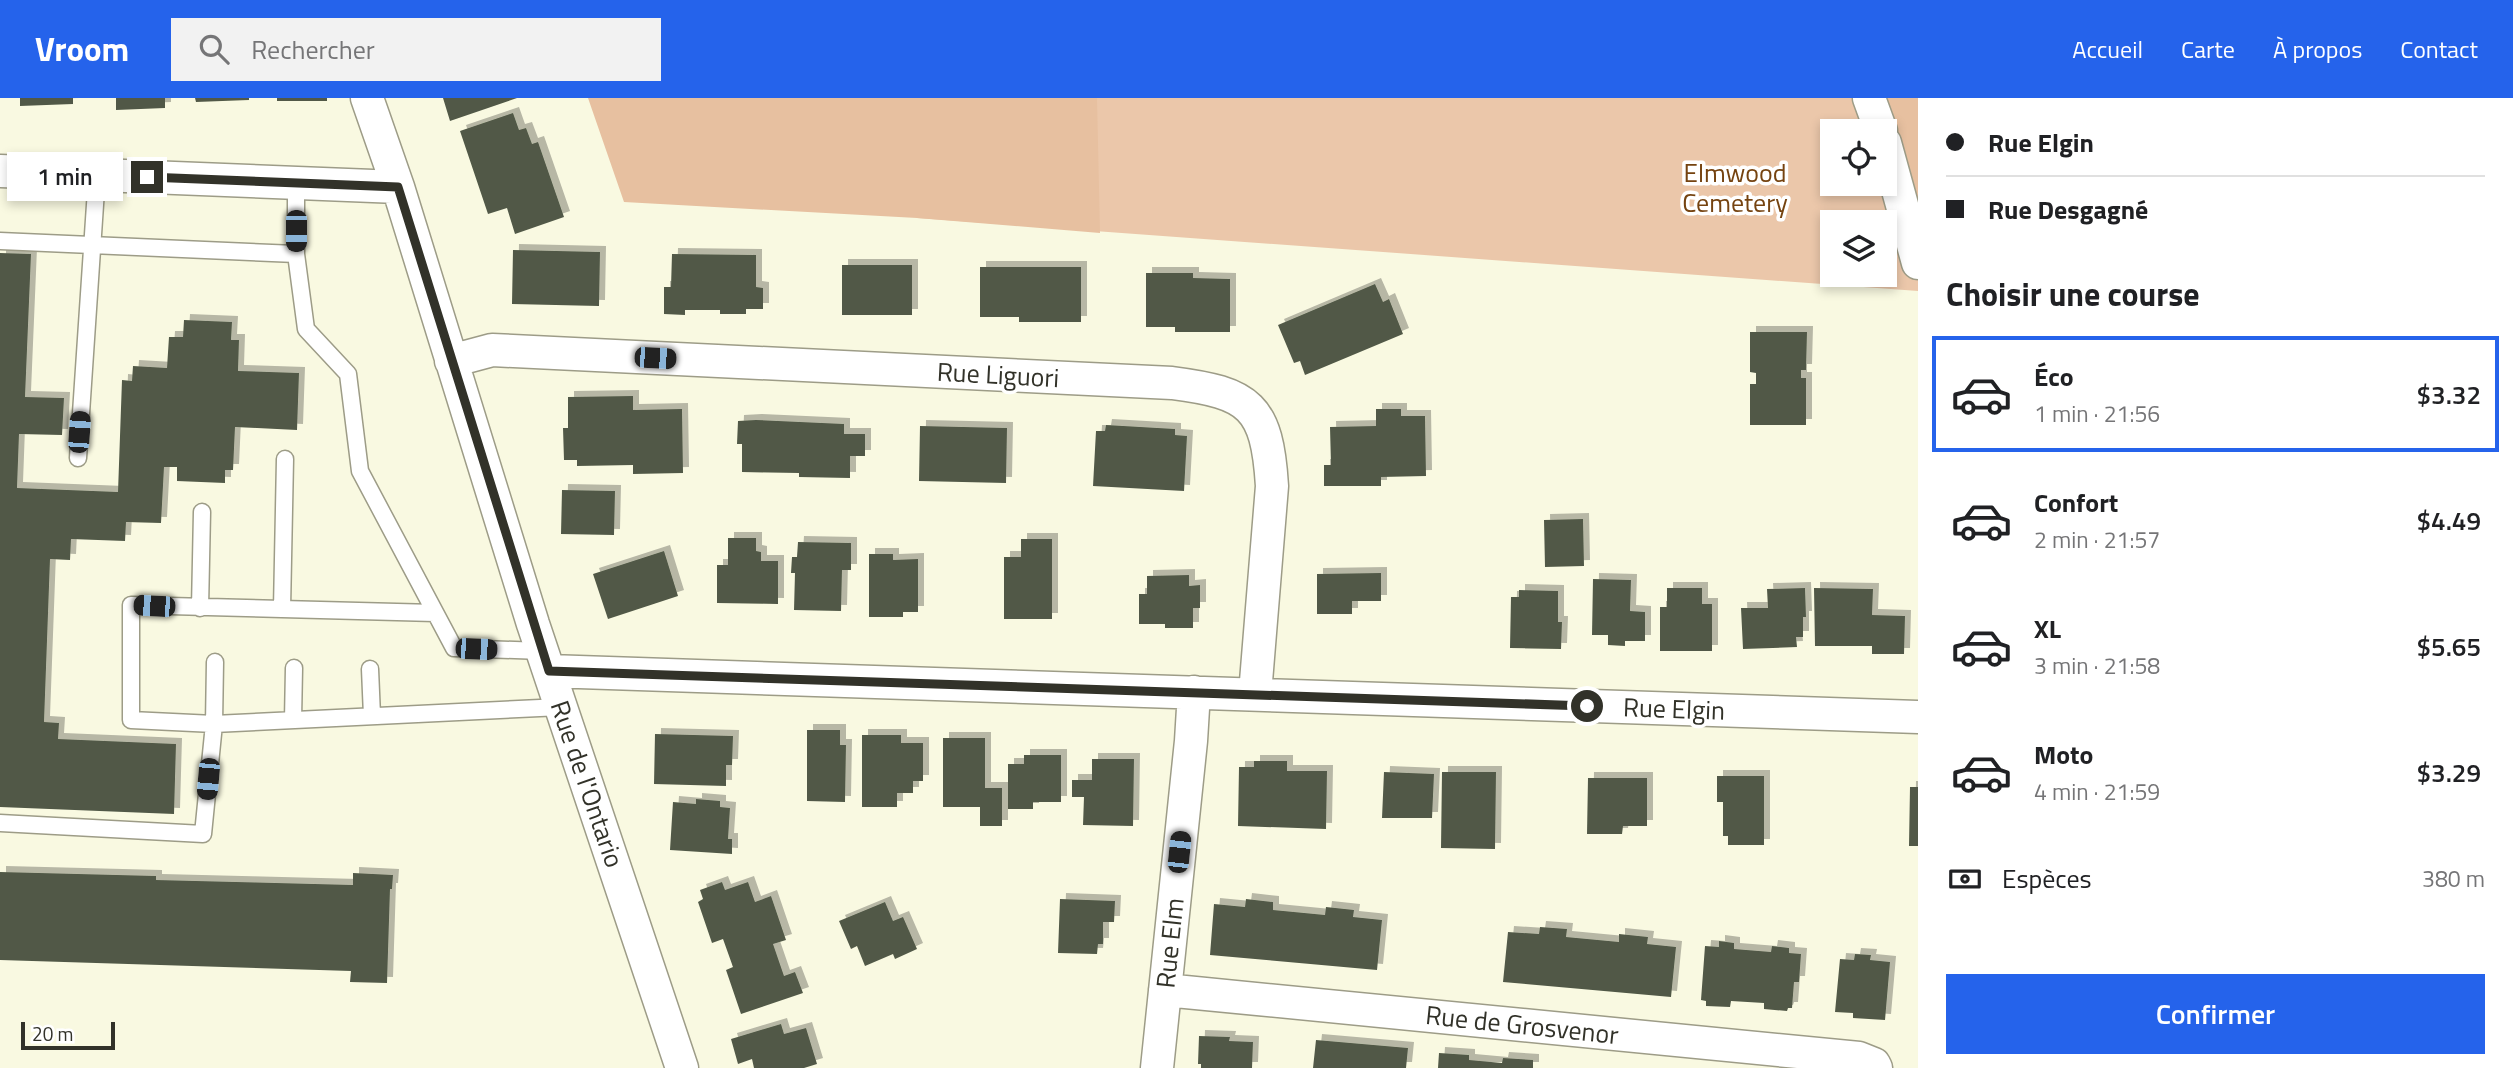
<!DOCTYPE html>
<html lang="fr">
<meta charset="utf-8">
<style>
body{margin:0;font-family:"Titillium Web",sans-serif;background:#f2f2f2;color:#202124;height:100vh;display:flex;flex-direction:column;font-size:26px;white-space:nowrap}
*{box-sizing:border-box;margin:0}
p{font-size:23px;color:#757577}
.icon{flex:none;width:38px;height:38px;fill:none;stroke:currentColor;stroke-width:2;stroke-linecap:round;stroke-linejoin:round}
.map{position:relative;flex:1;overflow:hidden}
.panel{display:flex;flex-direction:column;background:#fff;width:595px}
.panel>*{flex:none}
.guide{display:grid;align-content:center;height:154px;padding:0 28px;background:#fff}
.buttons{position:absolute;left:1820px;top:21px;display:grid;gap:14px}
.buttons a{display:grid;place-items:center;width:77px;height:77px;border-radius:0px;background:#fff;box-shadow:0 4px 10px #0003;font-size:35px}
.scale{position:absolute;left:21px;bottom:18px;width:94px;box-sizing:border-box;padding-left:7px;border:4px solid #323229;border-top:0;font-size:19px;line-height:24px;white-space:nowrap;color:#323229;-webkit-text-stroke:5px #fff;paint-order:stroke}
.end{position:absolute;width:32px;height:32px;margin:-16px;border:9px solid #323229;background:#fff;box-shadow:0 0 0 4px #fff}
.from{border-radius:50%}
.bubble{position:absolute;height:49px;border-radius:0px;background:#fff;box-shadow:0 4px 10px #0003;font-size:23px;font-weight:600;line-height:49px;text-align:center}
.car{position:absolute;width:21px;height:42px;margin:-21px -10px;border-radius:9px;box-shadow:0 0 5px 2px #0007;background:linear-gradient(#222 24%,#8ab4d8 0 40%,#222 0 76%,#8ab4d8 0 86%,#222 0)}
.guide b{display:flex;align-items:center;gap:24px;height:66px;font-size:26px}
.guide b+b{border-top:2px solid #e0e0e0}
.guide i{width:18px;height:18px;background:#202124}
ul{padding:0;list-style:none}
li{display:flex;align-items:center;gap:21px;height:116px;margin:0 14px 10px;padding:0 14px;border:4px solid transparent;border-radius:0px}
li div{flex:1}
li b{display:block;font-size:26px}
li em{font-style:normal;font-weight:600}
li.on{border-color:#2563eb}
li>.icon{width:63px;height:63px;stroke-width:1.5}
h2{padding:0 28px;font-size:32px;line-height:84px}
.pay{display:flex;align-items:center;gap:18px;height:77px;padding:0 28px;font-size:26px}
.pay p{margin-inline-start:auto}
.action{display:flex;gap:14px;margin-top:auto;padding:14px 28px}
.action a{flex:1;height:80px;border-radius:0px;background:#2563eb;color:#fff;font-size:28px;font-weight:600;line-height:80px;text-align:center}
header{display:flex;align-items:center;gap:42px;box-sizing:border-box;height:98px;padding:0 35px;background:#2563eb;color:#fff}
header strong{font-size:33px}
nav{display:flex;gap:38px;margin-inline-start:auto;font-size:24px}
.search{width:490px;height:63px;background:#f2f2f2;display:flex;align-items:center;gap:18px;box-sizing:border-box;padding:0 24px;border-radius:0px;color:#757577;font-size:26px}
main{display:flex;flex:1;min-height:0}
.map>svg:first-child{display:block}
.green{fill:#ebc7aa;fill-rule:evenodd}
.forest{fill:#e7c0a0}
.building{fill:#515947;filter:url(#shadow)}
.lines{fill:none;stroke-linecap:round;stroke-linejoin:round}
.lane-casing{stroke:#9d9c87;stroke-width:19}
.street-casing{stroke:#9d9c87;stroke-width:35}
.lane{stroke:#fff;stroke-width:16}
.street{stroke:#fff;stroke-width:32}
.route{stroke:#323229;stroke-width:9}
.labels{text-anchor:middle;stroke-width:7;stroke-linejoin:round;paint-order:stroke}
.park-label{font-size:26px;fill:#754310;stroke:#fff}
.street-label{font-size:26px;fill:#323229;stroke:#fff}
</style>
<header>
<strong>Vroom</strong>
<div class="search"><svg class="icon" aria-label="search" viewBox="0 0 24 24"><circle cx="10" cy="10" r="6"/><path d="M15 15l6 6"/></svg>Rechercher</div>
<nav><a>Accueil</a><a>Carte</a><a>À propos</a><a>Contact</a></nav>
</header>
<main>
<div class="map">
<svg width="1918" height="970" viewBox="0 0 1918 970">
<defs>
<filter id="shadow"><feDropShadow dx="6" dy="-6" stdDeviation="0" flood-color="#0004"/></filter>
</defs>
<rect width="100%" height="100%" fill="#f9f9e1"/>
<path class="green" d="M918,0h951l12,33h-49v53h53l33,79v28l-1001,-73zM1832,124h53v53h-53z"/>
<path class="forest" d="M588,0h509l3,135 -183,-15 -293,-16z
M1869,0h49v165z"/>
<path class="building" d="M20,0h53v6l-53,2z
M116,0h49v10l-49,2z
M195,0h54v2l-53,2z
M277,0h50v3h-50z
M443,0h74l-67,23z
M513,15l6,17 7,-2 6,16 6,-2 26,75 -49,17 -8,-26 -19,6 -28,-83z
M513,152l87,2 -1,54 -87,-2z
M0,155l31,1 -6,143 39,1 -2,37 -43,-1 -2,54 101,4 4,-112 10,1 1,-15 34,2 2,-31h14l1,-17 48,2 -1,18h8l-1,31 61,2 -2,57 -62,-3 -2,43h-8v13l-48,-2v-14h-13l-3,56 -35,-1 -1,19 -54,-2 -1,21 -20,-1 -6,163 15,1 -1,16 118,5 -2,70 -174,-7z
M672,156l84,1v32l7,1v21h-17v5h-26v-4h-35v5l-21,-1v-27h7z
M842,167h70v50h-70z
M980,169h101v55h-62v-5h-39z
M1146,175h47v5l37,1v53h-55v-5h-29z
M1375,186l8,18 6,-3 14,35 -98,41 -5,-14 -6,2 -16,-38z
M1750,234h57l-1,38h-5v8h5v47h-56v-41h6v-11l-6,-1z
M633,298v14l49,-1 1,64 -50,1v-9l-56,1v-6h-13l-1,-32h5v-31z
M1376,311h25v7h24l1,60 -45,1v9h-57v-21h7l-1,-38 46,-1z
M756,322l88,4v10h21v22h-15v22l-51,-1v-4l-57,-1v-28h-5l1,-23z
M1106,327l69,4v6l12,1 -3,55 -91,-5 3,-55h9z
M920,328l87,2 -1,55 -87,-2z
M562,392l53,1 -1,44 -53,-1z
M1583,421l1,47 -39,1 -1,-47z
M728,440h28v13l5,1v9h17v43l-61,-1v-38h11z
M1021,441h31v80h-48v-62h17z
M798,444l53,1v27h-9l-1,41 -47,-1 1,-37h-4l1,-16h5z
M664,453l14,45 -70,23 -15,-45z
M869,456h24v6l25,-1v53h-15v5h-34z
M1381,475v28h-29v13h-35v-40z
M1189,477v11l11,-1v23h-7v20h-28v-4h-26v-30h8v-18z
M1593,481l38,1 -1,31 15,1v29h-20v5l-17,-1v-10h-16z
M1667,490h35v16h10v47h-52v-44h7z
M1805,490l1,29h-3v20h-7l1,10 -54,2 -2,-41h27l-1,-19z
M1814,490l59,1 -1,26 33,1 -1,38h-32v-8h-57z
M1519,492l39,1v31h4l-1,27 -51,-1 1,-51h8z
M807,632h33v15h6l-1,57 -38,-1z
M655,636l78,2 -1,29h-6v21l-72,-2z
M862,637h39v8h22v38h-10v12h-16v14h-35z
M943,640h42v50h17v38h-22v-19h-37z
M1024,657h37v47h-28v7h-25v-45h16z
M1092,661h42l-1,67 -50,-1 1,-28h-12v-17h20z
M1254,663h33v10h40l-1,58 -88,-3 1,-59h15z
M1384,674l50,2 -2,44h-50z
M1442,674h54l-1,77 -54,-1z
M1717,678h47v69h-36v-9h-5v-34h-6z
M1588,680h59v48h-24l-1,8h-35z
M1910,689h8v59h-9z
M696,701l24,2v6l10,1 -2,31h4v15l-62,-4 3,-48 23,2z
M0,774l156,4v4l197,5v-12l40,2 -1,14h-2l-3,94 -37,-1 1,-11 -351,-11z
M722,784l3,8 23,-8 7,20 16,-6 15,44 -13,4 11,32 11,-4 8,21 -62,21 -15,-44 7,-3 -10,-28 -11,4 -14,-41 5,-3 -3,-9z
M1060,801l55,2 -1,21h-11v22h-5l-1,10 -39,-1z
M1246,801l27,3v8l52,5 1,-8 28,3 -1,7 29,3 -5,50 -167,-15 4,-51 31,3z
M885,804l8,19 10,-4 14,32 -22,10 -2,-5 -28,12 -8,-20 -6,3 -12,-28z
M1540,829l27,2 -1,8 53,5v-8l29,3 -1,7 29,3 -5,50 -168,-15 5,-50 31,2z
M1719,843l15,2v6l37,3 1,-6 17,2v5l12,1 -2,28h-5l-2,26h-4l-1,3 -23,-2v-6l-33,-2 -1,6 -24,-1v-5l-5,-1 4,-54 14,1z
M1855,856l16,1 -1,5 20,2 -5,58 -32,-2v-5l-18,-1 5,-53 14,1z
M781,926l3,10 22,-6 11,36 -13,4h-50l-2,-9 -14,5 -7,-25z
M1199,938l31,1 -1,4 24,1 -1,26h-51v-4h-3z
M1316,942l92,8 -2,20h-93z
M1439,955l30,2v5l33,3 1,-5 30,2v8h-95z"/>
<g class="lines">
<g class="lane-casing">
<path id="lane" d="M0,143l296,13v-71
M296,156l10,75 42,45 12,97 94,177 88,3
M78,360l19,-283
M285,361l-3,150 153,4
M200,510l2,-96
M282,511l-151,-4v115l83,4 347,-17
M370,571l2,47
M293,622l1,-52
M0,725l203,11 11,-110 1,-62"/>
</g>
<g class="street-casing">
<path id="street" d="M367,0l31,89 135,437 149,444
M1869,0l12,33
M1885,45l33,120
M0,73l398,16
M451,263l41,-11 680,33c78,10 95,23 100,103l-17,208
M549,573l1369,46
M1165,892l694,68 15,6 2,4
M1157,970l34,-327 3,-49"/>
</g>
<use href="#lane" class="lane"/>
<use href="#street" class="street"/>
</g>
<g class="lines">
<path class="route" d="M147,79l251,10 151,484 1038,35"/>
</g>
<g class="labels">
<g class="park-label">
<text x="1735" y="84">Elmwood<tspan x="1735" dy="30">Cemetery</tspan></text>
</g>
<g class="street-label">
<text transform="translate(998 277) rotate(3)" y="9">Rue Liguori</text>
<text transform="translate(1674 611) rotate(2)" y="9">Rue Elgin</text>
<text transform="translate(587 686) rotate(71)" y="9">Rue de l'Ontario</text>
<text transform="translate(1170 845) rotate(-84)" y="9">Rue Elm</text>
<text transform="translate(1522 927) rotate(6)" y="9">Rue de Grosvenor</text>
</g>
</g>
</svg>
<div class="buttons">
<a><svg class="icon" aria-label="locate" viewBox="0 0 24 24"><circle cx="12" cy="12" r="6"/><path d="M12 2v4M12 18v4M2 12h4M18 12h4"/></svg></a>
<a><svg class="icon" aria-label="layers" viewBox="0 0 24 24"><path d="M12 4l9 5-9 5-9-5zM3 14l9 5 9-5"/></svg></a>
</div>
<div class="scale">20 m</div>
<i class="end from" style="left:1587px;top:608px"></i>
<i class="end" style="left:147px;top:79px"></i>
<div class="bubble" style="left:7px;top:54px;width:116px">1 min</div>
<i class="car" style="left:296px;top:133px;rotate:180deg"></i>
<i class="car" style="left:655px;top:260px;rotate:93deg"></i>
<i class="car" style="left:79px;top:334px;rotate:4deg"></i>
<i class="car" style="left:154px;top:508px;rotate:273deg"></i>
<i class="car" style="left:476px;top:551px;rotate:92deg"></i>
<i class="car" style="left:208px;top:681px;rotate:185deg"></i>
<i class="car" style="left:1179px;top:754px;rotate:6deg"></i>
</div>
<section class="panel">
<div class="guide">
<b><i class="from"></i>Rue Elgin</b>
<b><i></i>Rue Desgagné</b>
</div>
<h2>Choisir une course</h2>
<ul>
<li class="on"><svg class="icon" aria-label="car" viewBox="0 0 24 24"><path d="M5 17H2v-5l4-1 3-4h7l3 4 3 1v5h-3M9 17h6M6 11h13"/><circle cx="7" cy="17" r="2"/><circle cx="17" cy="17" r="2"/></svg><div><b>Éco</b><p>1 min · 21:56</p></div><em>$3.32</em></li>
<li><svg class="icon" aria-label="car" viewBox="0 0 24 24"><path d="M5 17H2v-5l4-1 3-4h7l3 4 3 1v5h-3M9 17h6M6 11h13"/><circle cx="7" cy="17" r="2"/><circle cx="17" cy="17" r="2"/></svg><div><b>Confort</b><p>2 min · 21:57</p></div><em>$4.49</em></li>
<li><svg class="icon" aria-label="car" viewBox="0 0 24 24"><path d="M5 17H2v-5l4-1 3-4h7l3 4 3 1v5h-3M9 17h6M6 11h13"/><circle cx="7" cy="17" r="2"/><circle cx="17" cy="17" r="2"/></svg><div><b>XL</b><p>3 min · 21:58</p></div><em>$5.65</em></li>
<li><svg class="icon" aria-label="car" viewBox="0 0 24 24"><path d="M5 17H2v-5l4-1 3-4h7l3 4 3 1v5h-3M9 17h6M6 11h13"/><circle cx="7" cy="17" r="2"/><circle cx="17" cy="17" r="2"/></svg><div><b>Moto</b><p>4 min · 21:59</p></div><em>$3.29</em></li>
</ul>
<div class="pay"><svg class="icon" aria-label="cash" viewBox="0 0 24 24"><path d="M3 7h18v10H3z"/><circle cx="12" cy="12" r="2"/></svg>Espèces<p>380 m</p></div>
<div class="action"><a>Confirmer</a></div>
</section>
</main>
